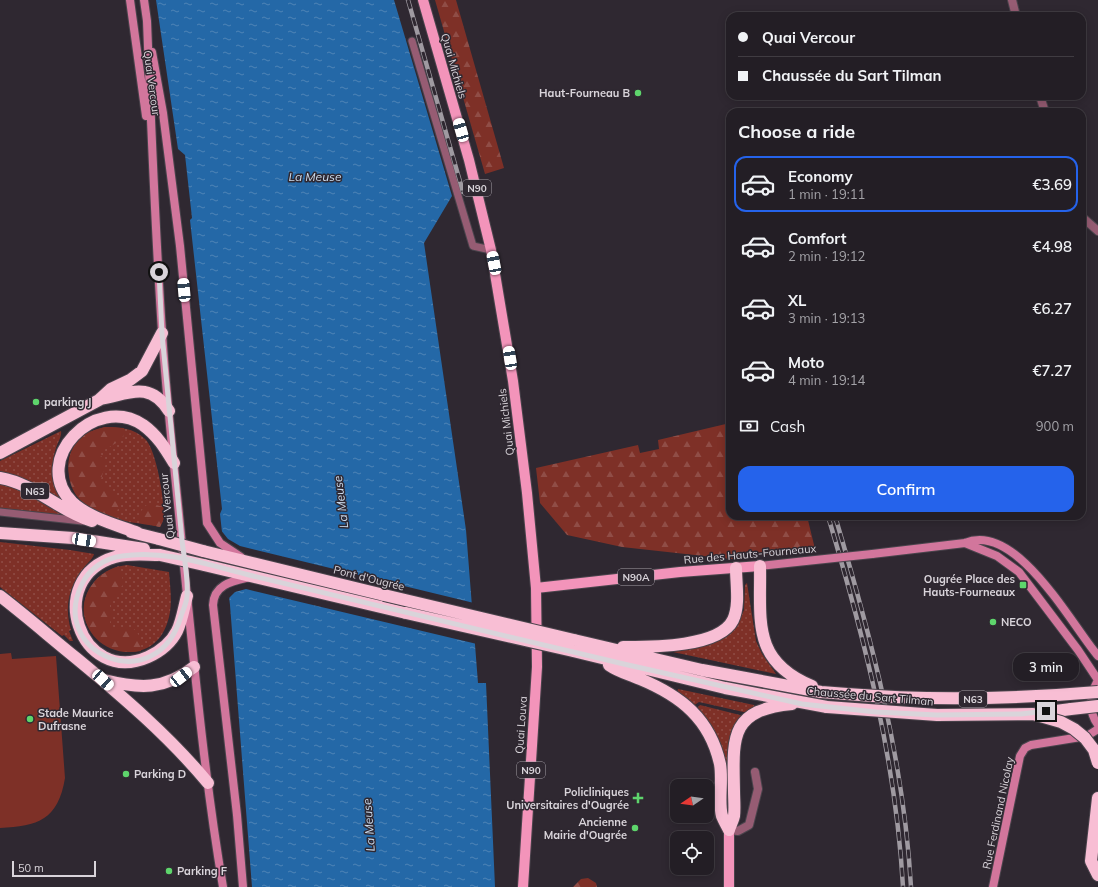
<!DOCTYPE html>
<meta charset="utf-8">
<style>
body{margin:0;font-family:Mulish,sans-serif;background:#2b272d;color:#f1f3f6;height:100vh;display:flex;flex-direction:column;font-size:15px;white-space:nowrap}
*{box-sizing:border-box;margin:0}
p{font-size:13px;color:#a3a2a7}
.icon{flex:none;width:22px;height:22px;fill:none;stroke:currentColor;stroke-width:2;stroke-linecap:round;stroke-linejoin:round}
.map{position:relative;flex:1;overflow:hidden}
.sheet{position:absolute;left:726px;top:108px;width:360px;height:412px;display:flex;flex-direction:column;background:#231e25;border-radius:12px;box-shadow:0 2px 10px #0003,0 0 0 1px #403c42}
.sheet>*{flex:none}
.hud{position:absolute;left:726px;top:12px;width:360px;height:88px;border-radius:12px;box-shadow:0 2px 10px #0003,0 0 0 1px #403c42;display:grid;align-content:center;height:88px;padding:0 12px;background:#231e25}
.needle{width:26px;rotate:257deg}
.fabs{position:absolute;left:670px;top:779px;display:grid;gap:8px}
.fabs a{display:grid;place-items:center;width:44px;height:44px;border-radius:8px;background:#231e25;box-shadow:0 2px 10px #0003,0 0 0 1px #403c42;font-size:20px}
.scale{position:absolute;left:12px;bottom:10px;width:84px;box-sizing:border-box;padding-left:4px;border:2px solid #d9d4da;border-top:0;font-size:11px;line-height:14px;white-space:nowrap;color:#d9d4da;-webkit-text-stroke:3px #2f2831;paint-order:stroke}
.end{position:absolute;width:18px;height:18px;margin:-9px;border:5px solid #d9d4da;background:#111;box-shadow:0 0 0 2px #111}
.from{border-radius:50%}
.bubble{position:absolute;height:28px;border-radius:12px;background:#231e25;box-shadow:0 2px 10px #0003,0 0 0 1px #403c42;font-size:13px;font-weight:600;line-height:28px;text-align:center}
.car{position:absolute;width:12px;height:24px;margin:-12px -6px;border-radius:5px;box-shadow:0 0 3px 1px #0007;background:linear-gradient(#fff 24%,#345 0 40%,#fff 0 76%,#345 0 86%,#fff 0)}
.hud b{display:flex;align-items:center;gap:14px;height:38px;font-size:15px}
.hud b+b{border-top:1px solid #403c42}
.hud i{width:10px;height:10px;background:#f1f3f6}
ul{padding:0;list-style:none}
li{display:flex;align-items:center;gap:12px;height:56px;margin:0 8px 6px;padding:0 4px;border:2px solid transparent;border-radius:12px}
li div{flex:1}
li b{display:block;font-size:15px}
li em{font-style:normal;font-weight:600}
li.on{border-color:#2563eb}
li>.icon{width:36px;height:36px;stroke-width:1.5}
h2{padding:0 12px;font-size:18px;line-height:48px}
.pay{display:flex;align-items:center;gap:10px;height:44px;padding:0 12px;font-size:15px}
.pay p{margin-inline-start:auto}
.primary-button{display:flex;gap:8px;margin-top:auto;padding:8px 12px}
.primary-button a{flex:1;height:46px;border-radius:12px;background:#2563eb;color:#fff;font-size:16px;font-weight:600;line-height:46px;text-align:center}
.map>svg:first-child{display:block}
.grass{fill:url(#grass-dots)}
.forest{fill:url(#forest-firs)}
.pitch{fill:#7e3027}
.water{fill:url(#water-ripples)}
.pier{fill:#2f2831}
.lines{fill:none;stroke-linecap:round;stroke-linejoin:round}
.lane-casing{stroke:#4a444c;stroke-width:9}
.street-casing{stroke:#4a444c;stroke-width:10}
.secondary-casing{stroke:#4a444c;stroke-width:10}
.primary-casing{stroke:#4a444c;stroke-width:12}
.highway-casing{stroke:#4a444c;stroke-width:14}
.lane{stroke:#965c73;stroke-width:7}
.street{stroke:#965c73;stroke-width:8}
.secondary{stroke:#d2769c;stroke-width:8}
.primary{stroke:#f394ba;stroke-width:10}
.highway{stroke:#f8bed4;stroke-width:12}
.rail-casing{stroke:#9f9aa1;stroke-width:4.5}
.rail{stroke:#2f2831;stroke-width:3;stroke-dasharray:9;stroke-linecap:butt}
.secondary-bridge-casing{stroke:#4a444c;stroke-width:10;stroke-linecap:butt}
.highway-bridge-casing{stroke:#4a444c;stroke-width:14;stroke-linecap:butt}
.secondary-bridge{stroke:#d2769c;stroke-width:8}
.highway-bridge{stroke:#f8bed4;stroke-width:12}
.route{stroke:#d9d4da;stroke-width:5}
.poi-dot{fill:#5ed56c;stroke:#2f2831;stroke-width:1.5}
.labels{text-anchor:middle;stroke-width:3;stroke-linejoin:round;paint-order:stroke}
.shield{fill:#2f2831;stroke:#a6a0a7;stroke-width:1}
.shield-label{font-size:10px;font-weight:bold;fill:#d9d4da}
.street-label{font-size:11px;fill:#d9d4da;stroke:#2f2831}
.poi-label{font-size:11px;font-weight:bold;fill:#d9d4da;stroke:#2f2831;text-anchor:start}
.water-label{font-size:12px;font-style:italic;fill:#ccdcee;stroke:#2f2831}
</style>
<div class="map">
<svg width="1098" height="887" viewBox="0 0 1098 887">
<defs>
<pattern id="grass-dots" width="8" height="8" patternUnits="userSpaceOnUse"><rect width="8" height="8" fill="#7e3027"/><path d="M2 2h.1M6 6h.1" fill="none" stroke="#904d46" stroke-width="1.8" stroke-linecap="round"/></pattern>
<pattern id="forest-firs" width="22" height="20" patternUnits="userSpaceOnUse"><rect width="22" height="20" fill="#7e3027"/><path d="M5 1l3.5 6h-7zM16 11l3.5 6h-7z" fill="#904d46"/></pattern>
<pattern id="water-ripples" width="26" height="14" patternUnits="userSpaceOnUse"><rect width="26" height="14" fill="#2468a7"/><path d="M2 4q2-2 4 0t4 0M15 11q2-2 4 0t4 0" fill="none" stroke="#4e84b6"/></pattern>
</defs>
<rect width="100%" height="100%" fill="#2f2831"/>
<path class="grass" d="M105,427c14,0 29,1 40,12 11,9 21,66 18,80 0,3 -2,6 -3,8 -19,-4 -40,-5 -58,-12 -30,-12 -49,-58 -17,-80 5,-4 13,-6 20,-8z
M61,431c1,5 -3,11 -5,17 -6,18 -3,35 5,52l-61,-27v-12z
M0,483l31,11 32,21 -63,-7z
M0,542l70,8 24,4c-1,5 -8,10 -11,15 -14,19 -19,37 -12,61l-2,1 4,10h-3l-6,-6 -2,1 -62,-49z
M127,565l42,7c1,13 3,27 1,40 -13,76 -112,29 -80,-24 9,-15 21,-21 37,-23z
M747,583l9,58 6,13 14,20 -103,-22v-2l65,-27 6,-13 1,-25z
M678,689l76,16 1,2 -7,6 -49,-11 -6,4 -16,-13z
M700,705l44,11 -15,96 -3,-1v-31l-30,-71z"/>
<path class="forest" d="M435,0h21l48,168 -19,6z
M730,423v93h77l8,33 -84,10 -109,-12 -55,-12 -27,-32 -4,-35 102,-23 2,8 19,-4 -1,-9z
M105,427l19,1 -1,11 -24,14 7,10 -5,16c4,10 14,13 19,24l-4,11 -3,3c-15,-3 -28,-10 -37,-22 -12,-18 -10,-47 8,-60 6,-4 14,-6 21,-8z
M150,503l13,4 1,11 -4,9 -18,-4 -3,-4c1,-8 4,-12 11,-16z
M119,566l5,18 -5,5c1,7 -4,10 -9,14v6l5,4 -5,9v6l4,2c19,-9 28,2 27,21 -57,11 -83,-63 -22,-85z
M588,878l8,5 1,4h-24l8,-8z"/>
<path class="pitch" d="M11,653l1,6 44,-3 9,122c-7,42 -27,48 -65,50v-174z"/>
<path class="water" d="M156,0h238l58,196 -28,47 42,287 12,153h8l9,204h-243l-22,-282 -10,-91 2,-5 -32,-289 2,-2 -7,-63 -7,-6z"/>
<path class="pier" d="M220,529l8,10 12,7 234,57 3,41 -231,-55 -11,3 -8,8z"/>
<g class="lines">
<g class="lane-casing">
<path id="lane" d="M412,41l61,205 18,4
M0,512l82,9"/>
</g>
<g class="street-casing">
<path id="street" d="M1012,0l4,16
M1040,96l5,16
M1082,217l16,14
M729,830l9,1 11,-6 9,-36 -3,-17"/>
</g>
<g class="secondary-casing">
<path id="secondary" d="M130,0l16,116
M144,0l3,21c4,104 8,207 15,310 5,79 15,157 22,235 11,107 21,215 39,321
M152,52l11,61 17,133 27,277 13,20 21,14
M965,543l32,13 22,16 59,78 20,30
M872,554l93,-11c51,-22 106,81 133,113
M760,566l46,-5
M1098,680c-8,15 -11,30 0,45
M243,887l-6,-72 -24,-210c1,-21 20,-24 37,-28
M993,887l27,-131 5,-8 6,-3 56,-9 11,-7"/>
</g>
<g class="primary-casing">
<path id="primary" d="M423,0l46,160 22,90 22,131 14,112 9,95 1,79 -14,220
M536,588l144,-16 80,-6
M729,887v-57"/>
</g>
<g class="highway-casing">
<path id="highway" d="M100,399c29,-5 49,-19 69,12
M0,453l99,-53 12,-11 19,-9 12,-9 20,-38
M0,478c35,6 59,33 92,43
M131,532l28,7
M0,533l73,5 71,11
M138,533c-21,-8 -49,-15 -66,-31 -42,-42 23,-109 71,-77 14,10 22,23 31,38
M203,551l181,44
M160,555c-15,0 -31,-2 -45,2 -72,21 -35,130 33,100 11,-5 23,-14 29,-26 5,-10 7,-24 10,-35
M204,565l202,48
M760,566c1,54 -9,95 52,120
M0,596c26,20 50,41 76,62 46,38 93,78 132,125
M574,640l128,30 119,22 26,2
M623,647c26,0 96,1 110,-27 7,-15 3,-36 3,-52
M573,651l152,37 102,19
M609,665c10,7 20,9 31,14 41,17 70,40 80,85 3,17 -2,38 2,52 2,5 5,10 7,14
M104,680c36,9 60,10 90,-13
M1033,714l38,-5
M1098,798l-7,63 7,14
M729,830c1,-4 4,-9 5,-14 1,-8 0,-17 0,-25 -1,-53 -5,-81 58,-87"/>
</g>
<use href="#lane" class="lane"/>
<use href="#street" class="street"/>
<use href="#secondary" class="secondary"/>
<use href="#primary" class="primary"/>
<use href="#highway" class="highway"/>
<g class="rail-casing">
<path id="rail" d="M408,0l55,192
M828,516c36,121 68,244 75,371
M835,516c36,121 69,245 76,371"/>
</g>
<use href="#rail" class="rail"/>
<g class="secondary-bridge-casing">
<path id="secondary-bridge" d="M806,561l66,-7"/>
</g>
<g class="highway-bridge-casing">
<path id="highway-bridge" d="M159,539l44,12
M160,555l44,10
M384,595l190,45
M406,613l167,38
M847,694c84,7 167,5 251,-2
M827,707l110,8 96,-1 28,8 13,7 11,9 9,12 4,13
M1071,709l27,-3"/>
</g>
<use href="#secondary-bridge" class="secondary-bridge"/>
<use href="#highway-bridge" class="highway-bridge"/>
</g>
<g class="lines">
<path class="route" d="M159,272l3,62 19,196c1,19 8,47 6,66 0,6 -4,14 -6,20 -24,84 -134,38 -99,-32 7,-15 23,-26 40,-28 44,-7 89,10 131,20l375,89 174,39 74,8 61,3 84,-1 25,-3"/>
</g>
<g class="poi-dot">
<circle cx="638" cy="93" r="4"/>
<circle cx="36" cy="402" r="4"/>
<rect x="1019" y="581" width="8" height="8" rx="2"/>
<circle cx="993" cy="622" r="4"/>
<circle cx="30" cy="719" r="4"/>
<circle cx="126" cy="774" r="4"/>
<path d="M636 792h4v4h4v4h-4v4h-4v-4h-4v-4h4z"/>
<circle cx="635" cy="828" r="4"/>
<circle cx="169" cy="871" r="4"/>
</g>
<g class="labels">
<g class="shield">
<rect x="463" y="180" width="28" height="16" rx="3"/>
<rect x="21" y="483" width="28" height="16" rx="3"/>
<rect x="618" y="569" width="36" height="16" rx="3"/>
<rect x="959" y="691" width="28" height="16" rx="3"/>
<rect x="517" y="762" width="28" height="16" rx="3"/>
</g>
<g class="shield-label">
<text x="477" y="192">N90</text>
<text x="35" y="495">N63</text>
<text x="636" y="581">N90A</text>
<text x="973" y="703">N63</text>
<text x="531" y="774">N90</text>
</g>
<g class="street-label">
<text transform="translate(454 66) rotate(74)" y="4">Quai Michiels</text>
<text transform="translate(152 83) rotate(82)" y="4">Quai Vercour</text>
<text transform="translate(506 422) rotate(-97)" y="4">Quai Michiels</text>
<text transform="translate(167 506) rotate(-96)" y="4">Quai Vercour</text>
<text transform="translate(750 554) rotate(-5)" y="4">Rue des Hauts-Fourneaux</text>
<text transform="translate(369 578) rotate(14)" y="4">Pont d'Ougrée</text>
<text transform="translate(870 696) rotate(5)" y="4">Chaussée du Sart Tilman</text>
<text transform="translate(521 725) rotate(-86)" y="4">Quai Louva</text>
<text transform="translate(998 813) rotate(-78)" y="4">Rue Ferdinand Nicolay</text>
</g>
<g class="poi-label">
<text x="630" y="97" text-anchor="end">Haut-Fourneau B</text>
<text x="44" y="406">parking J</text>
<text x="1015" y="583" text-anchor="end">Ougrée Place des<tspan x="1015" dy="13">Hauts-Fourneaux</tspan></text>
<text x="1001" y="626">NECO</text>
<text x="38" y="717">Stade Maurice<tspan x="38" dy="13">Dufrasne</tspan></text>
<text x="134" y="778">Parking D</text>
<text x="629" y="796" text-anchor="end">Policliniques<tspan x="629" dy="13">Universitaires d'Ougrée</tspan></text>
<text x="627" y="826" text-anchor="end">Ancienne<tspan x="627" dy="13">Mairie d'Ougrée</tspan></text>
<text x="177" y="875">Parking F</text>
</g>
<g class="water-label">
<text x="315" y="181">La Meuse</text>
<text transform="translate(341 502) rotate(-97)" y="4">La Meuse</text>
<text transform="translate(369 825) rotate(-94)" y="4">La Meuse</text>
</g>
</g>
</svg>
<div class="fabs">
<a><svg class="needle" viewBox="-14 -14 28 28"><path d="M0-13l5 13h-10z" fill="#e53935"/><path d="M0 13l5-13h-10z" fill="#a3a2a7"/></svg></a>
<a><svg class="icon" aria-label="locate" viewBox="0 0 24 24"><circle cx="12" cy="12" r="6"/><path d="M12 2v4M12 18v4M2 12h4M18 12h4"/></svg></a>
</div>
<div class="scale">50 m</div>
<i class="end from" style="left:159px;top:272px"></i>
<i class="end" style="left:1046px;top:711px"></i>
<div class="bubble" style="left:1013px;top:653px;width:66px">3 min</div>
<i class="car" style="left:461px;top:130px;rotate:344deg"></i>
<i class="car" style="left:494px;top:263px;rotate:349deg"></i>
<i class="car" style="left:184px;top:290px;rotate:355deg"></i>
<i class="car" style="left:510px;top:358px;rotate:351deg"></i>
<i class="car" style="left:84px;top:540px;rotate:99deg"></i>
<i class="car" style="left:181px;top:677px;rotate:52deg"></i>
<i class="car" style="left:103px;top:680px;rotate:132deg"></i>
<div class="hud">
<b><i class="from"></i>Quai Vercour</b>
<b><i></i>Chaussée du Sart Tilman</b>
</div>
<section class="sheet">
<h2>Choose a ride</h2>
<ul>
<li class="on"><svg class="icon" aria-label="car" viewBox="0 0 24 24"><path d="M5 17H2v-5l4-1 3-4h7l3 4 3 1v5h-3M9 17h6M6 11h13"/><circle cx="7" cy="17" r="2"/><circle cx="17" cy="17" r="2"/></svg><div><b>Economy</b><p>1 min · 19:11</p></div><em>€3.69</em></li>
<li><svg class="icon" aria-label="car" viewBox="0 0 24 24"><path d="M5 17H2v-5l4-1 3-4h7l3 4 3 1v5h-3M9 17h6M6 11h13"/><circle cx="7" cy="17" r="2"/><circle cx="17" cy="17" r="2"/></svg><div><b>Comfort</b><p>2 min · 19:12</p></div><em>€4.98</em></li>
<li><svg class="icon" aria-label="car" viewBox="0 0 24 24"><path d="M5 17H2v-5l4-1 3-4h7l3 4 3 1v5h-3M9 17h6M6 11h13"/><circle cx="7" cy="17" r="2"/><circle cx="17" cy="17" r="2"/></svg><div><b>XL</b><p>3 min · 19:13</p></div><em>€6.27</em></li>
<li><svg class="icon" aria-label="car" viewBox="0 0 24 24"><path d="M5 17H2v-5l4-1 3-4h7l3 4 3 1v5h-3M9 17h6M6 11h13"/><circle cx="7" cy="17" r="2"/><circle cx="17" cy="17" r="2"/></svg><div><b>Moto</b><p>4 min · 19:14</p></div><em>€7.27</em></li>
</ul>
<div class="pay"><svg class="icon" aria-label="cash" viewBox="0 0 24 24"><path d="M3 7h18v10H3z"/><circle cx="12" cy="12" r="2"/></svg>Cash<p>900 m</p></div>
<div class="primary-button"><a>Confirm</a></div>
</section>
</div>
